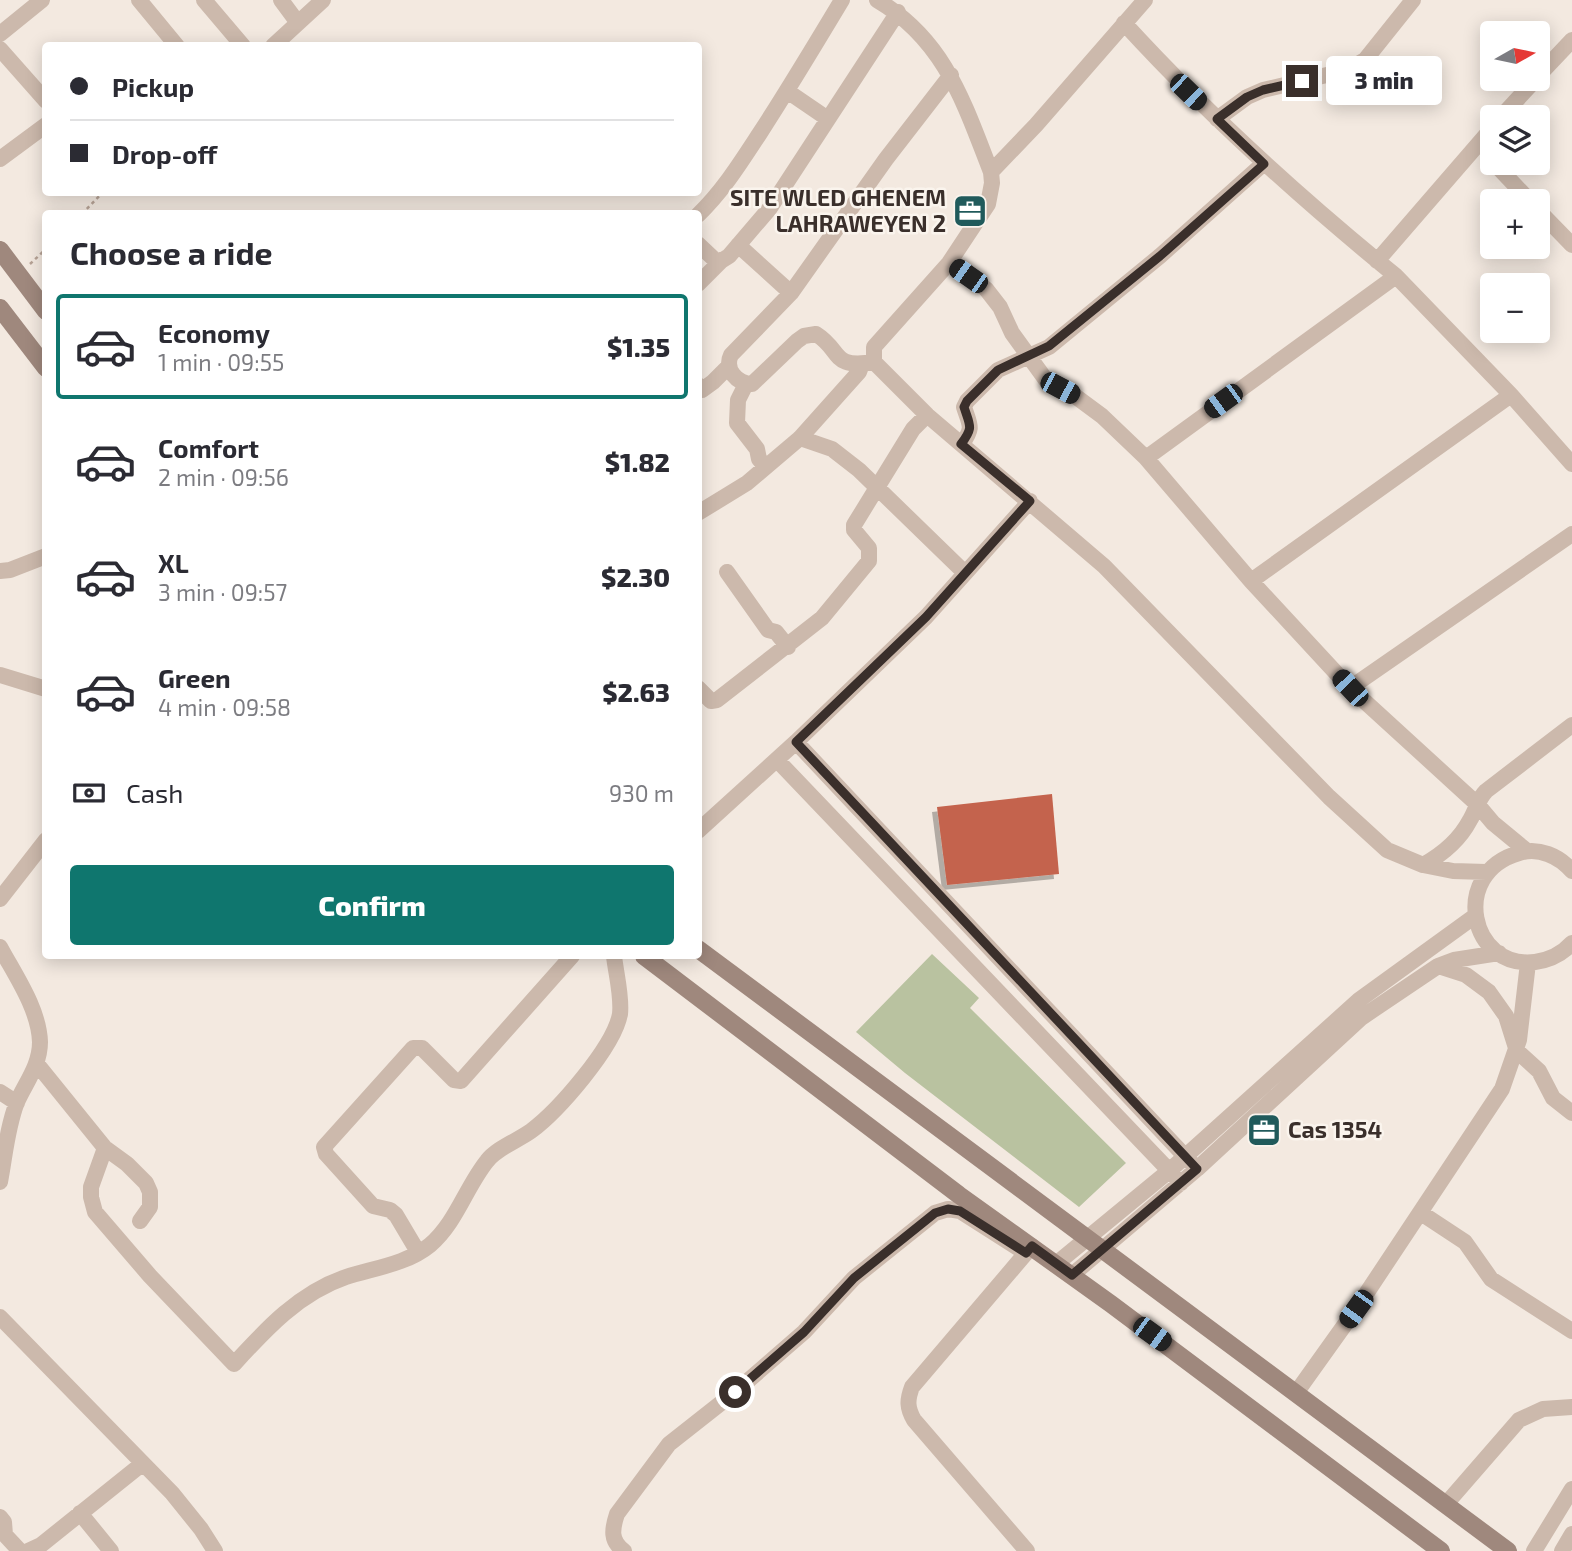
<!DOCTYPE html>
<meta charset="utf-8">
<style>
body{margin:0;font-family:"Exo 2",sans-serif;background:#f2f2f3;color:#2b2b33;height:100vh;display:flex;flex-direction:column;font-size:26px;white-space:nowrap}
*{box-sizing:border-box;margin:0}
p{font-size:23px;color:#7c7c81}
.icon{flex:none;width:38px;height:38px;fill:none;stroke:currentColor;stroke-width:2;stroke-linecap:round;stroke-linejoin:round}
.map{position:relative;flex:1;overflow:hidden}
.panel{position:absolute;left:42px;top:210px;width:660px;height:749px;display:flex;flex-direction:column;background:#fff;border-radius:7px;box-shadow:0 4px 18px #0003}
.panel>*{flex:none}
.hud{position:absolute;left:42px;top:42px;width:660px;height:154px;border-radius:7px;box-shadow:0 4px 18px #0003;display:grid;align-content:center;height:154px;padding:0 28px;background:#fff}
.needle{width:46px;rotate:81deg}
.controls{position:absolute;left:1480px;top:21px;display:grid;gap:14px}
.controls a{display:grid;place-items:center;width:70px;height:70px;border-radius:7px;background:#fff;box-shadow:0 4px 18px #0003;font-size:35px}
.end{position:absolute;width:32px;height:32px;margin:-16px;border:9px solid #3a2f2b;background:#fff;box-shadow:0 0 0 4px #fff}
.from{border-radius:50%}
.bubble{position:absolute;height:49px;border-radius:7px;background:#fff;box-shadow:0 4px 18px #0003;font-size:23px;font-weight:800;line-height:49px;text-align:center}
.car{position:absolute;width:21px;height:42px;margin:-21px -10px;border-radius:9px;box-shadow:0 0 5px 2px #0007;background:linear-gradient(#222 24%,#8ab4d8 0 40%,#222 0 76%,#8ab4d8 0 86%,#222 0)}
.hud b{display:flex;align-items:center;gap:24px;height:66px;font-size:26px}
.hud b+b{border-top:2px solid #e1e1e2}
.hud i{width:18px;height:18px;background:#2b2b33}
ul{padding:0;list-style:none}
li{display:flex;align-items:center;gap:21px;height:105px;margin:0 14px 10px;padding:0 14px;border:4px solid transparent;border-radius:7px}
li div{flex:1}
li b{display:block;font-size:26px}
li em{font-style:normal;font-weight:800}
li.active{border-color:#0f766e}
li>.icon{width:63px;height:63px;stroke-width:1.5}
h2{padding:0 28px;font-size:32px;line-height:84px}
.pay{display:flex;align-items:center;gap:18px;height:77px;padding:0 28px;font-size:26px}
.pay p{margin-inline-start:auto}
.button{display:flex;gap:14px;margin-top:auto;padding:14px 28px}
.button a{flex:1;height:80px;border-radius:7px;background:#0f766e;color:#fff;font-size:28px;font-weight:800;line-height:80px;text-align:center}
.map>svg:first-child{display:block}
.green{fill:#b9c2a0}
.building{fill:#c4644d;filter:url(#shadow)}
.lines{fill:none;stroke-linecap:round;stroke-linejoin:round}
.path{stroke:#b7a396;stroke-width:2.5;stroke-dasharray:3.5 3.5;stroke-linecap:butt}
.street{stroke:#ccb9ac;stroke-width:16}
.secondary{stroke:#9f887d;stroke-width:18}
.route{stroke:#3a2f2b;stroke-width:9}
.labels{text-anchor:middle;stroke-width:5;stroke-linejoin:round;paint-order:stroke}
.poi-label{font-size:23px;font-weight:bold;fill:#3a2f2b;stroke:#faf4ed;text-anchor:end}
</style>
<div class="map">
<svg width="1572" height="1551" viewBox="0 0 1572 1551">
<defs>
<filter id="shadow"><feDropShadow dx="-5" dy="5" stdDeviation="0" flood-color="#0004"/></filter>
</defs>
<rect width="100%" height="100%" fill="#f3e9e0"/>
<path class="green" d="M932,954l47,44 -9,10 156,155 -47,44 -174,-134 -49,-41z"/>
<path class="building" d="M1052,794l7,80 -112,11 -10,-78z"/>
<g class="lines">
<path class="path" d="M82,214l21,-22
M30,264l16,-15"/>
<path class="street" d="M139,0l38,46
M204,0l39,46
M281,0l17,23
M877,0c68,40 87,103 114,172l1,11 -4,21 -39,59 -75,84v15l53,53 177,151 225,231 58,53 36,15 30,6 33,1
M1124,23c84,92 175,174 272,253
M0,34l42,-34
M273,46l50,-46
M0,49l46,52
M1538,76l34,-36
M787,91l41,28
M1501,117l35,-38
M1217,119l30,-22 16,-7 85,-20 17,-10 48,-60
M0,159l46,-34
M1494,163l36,38
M991,172l45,-47 109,-125
M1538,210l34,35
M698,215c25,-24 43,-53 62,-82 28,-43 55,-88 82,-133
M698,244l17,16 6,1 8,-5 41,-48 128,-196
M738,245l53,48
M1377,261l116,-134
M949,263l37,26 14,18 12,26 34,47 29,16 27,20 44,42 105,123 99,107 127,116 16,19 34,28
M698,284l23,-23
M874,362c-44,7 -31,-11 -58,-28l-12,2 -7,5 -45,43c-15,0 -28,-15 -21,-29l60,-62 95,-134 65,-84
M746,384l-8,16 -1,23 20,26 2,10 6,7
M698,385l4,5 11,-8 15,-15
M800,438l32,11 27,21 106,103
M962,444c12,-17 8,-18 2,-37l3,-6 31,-31 51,-23 111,-91 103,-92
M1146,458l250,-182 115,119 61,69
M698,513l49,-30 53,-45 59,-66 3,-8
M0,571l10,-1 36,-14
M727,572l41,58 8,2 12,15
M1251,581l260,-186
M0,675l46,14
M698,688l13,13 6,-1 105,-82 47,-57v-13l-15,-18v-5l59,-96 14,-14
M1350,688l222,-154
M796,742l401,427
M777,760l404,423
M698,831l98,-89 130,-125 104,-116
M1423,865c20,-11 36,-24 47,-45 6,-10 8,-21 16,-29l86,-66
M1572,871c-13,-15 -33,-24 -53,-18 -70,20 -49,117 16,109 15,-2 27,-8 37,-19
M0,899l46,-59
M0,947c15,28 39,62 40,95 0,23 -14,40 -23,60 -10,26 -12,54 -17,80
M1438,966l28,9 23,17 17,24 11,35 22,20 14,27 19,15
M37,1064l68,84 22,16 19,19 4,9v15l-10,14
M0,1092l17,11
M105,1148l-14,39v10l4,15 55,64 84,88c32,-35 65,-71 112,-87 28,-9 61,-13 84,-32 26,-22 36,-58 57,-84 10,-13 30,-20 44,-30 27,-20 83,-84 89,-117 2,-18 -4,-40 -6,-58
M1421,1213l44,29 26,37 81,52
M418,1252l-22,-37 -6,-5 -17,-4 -47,-52 -2,-7 89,-99h9l32,32 7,1 111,-125
M1056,1264l113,-93 190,-171 116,-84
M1072,1275l125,-106 164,-151 77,-52 16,-6 45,-7
M0,1317l172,176 29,36 14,22
M1296,1393l60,-84 146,-220 17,-49 9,-77
M1446,1504l73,-84 24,-11 29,-2
M80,1513l31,38
M0,1517l4,5 1,13 15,16
M28,1551l13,-6 101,-81
M624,1551c-14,-10 -12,-22 -7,-37l52,-70 66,-52 69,-60 50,-54 81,-65 13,-4 12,2 66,42
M1027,1551l-113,-131c-7,-12 -7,-20 -2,-33l120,-141
M1534,1551l38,-62
M1562,1551l10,-17"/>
<path class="secondary" d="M0,250l46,61
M0,308l46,60
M698,949l810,602
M644,956l315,239 152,109 330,247"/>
</g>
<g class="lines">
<path class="route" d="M735,1392l69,-60 50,-54 81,-65 13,-4 12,2 66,42 6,-7 40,29 125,-106 -401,-427 130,-125 104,-116 -69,-57c13,-17 9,-18 3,-37l3,-6 31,-31 51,-24 111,-90 104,-92 -47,-45 30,-22 16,-7 39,-9"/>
</g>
<defs>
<g id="office-square" transform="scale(1.75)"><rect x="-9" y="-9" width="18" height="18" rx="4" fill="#205a5b" stroke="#faf4ed"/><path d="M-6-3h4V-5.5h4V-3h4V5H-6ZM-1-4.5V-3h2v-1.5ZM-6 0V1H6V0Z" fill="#fff"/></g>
</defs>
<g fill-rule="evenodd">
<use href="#office-square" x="970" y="211"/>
<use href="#office-square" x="1264" y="1130"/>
</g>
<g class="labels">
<g class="poi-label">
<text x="946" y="206">SITE WLED GHENEM<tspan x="946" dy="26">LAHRAWEYEN 2</tspan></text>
<text x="1288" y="1138" text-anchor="start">Cas 1354</text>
</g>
</g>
</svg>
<div class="controls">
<a><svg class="needle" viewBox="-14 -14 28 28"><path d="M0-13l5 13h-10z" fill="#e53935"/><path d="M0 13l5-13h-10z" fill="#7c7c81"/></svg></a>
<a><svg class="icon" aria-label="layers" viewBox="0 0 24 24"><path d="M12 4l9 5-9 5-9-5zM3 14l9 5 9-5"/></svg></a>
<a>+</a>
<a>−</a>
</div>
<i class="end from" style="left:735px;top:1392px"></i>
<i class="end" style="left:1302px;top:81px"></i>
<div class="bubble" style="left:1326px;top:56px;width:116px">3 min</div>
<i class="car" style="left:1188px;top:92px;rotate:134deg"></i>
<i class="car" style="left:968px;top:276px;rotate:305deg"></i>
<i class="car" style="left:1060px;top:388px;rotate:118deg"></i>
<i class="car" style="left:1223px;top:401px;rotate:234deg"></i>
<i class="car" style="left:1350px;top:688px;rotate:317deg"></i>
<i class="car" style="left:1356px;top:1309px;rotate:216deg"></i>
<i class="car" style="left:1152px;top:1334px;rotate:126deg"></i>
<div class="hud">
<b><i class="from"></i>Pickup</b>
<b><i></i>Drop-off</b>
</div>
<section class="panel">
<h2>Choose a ride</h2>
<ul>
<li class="active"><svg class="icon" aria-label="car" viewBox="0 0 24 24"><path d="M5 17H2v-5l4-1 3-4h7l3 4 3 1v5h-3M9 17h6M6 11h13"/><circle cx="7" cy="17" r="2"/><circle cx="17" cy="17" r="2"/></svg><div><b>Economy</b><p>1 min · 09:55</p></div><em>$1.35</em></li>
<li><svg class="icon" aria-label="car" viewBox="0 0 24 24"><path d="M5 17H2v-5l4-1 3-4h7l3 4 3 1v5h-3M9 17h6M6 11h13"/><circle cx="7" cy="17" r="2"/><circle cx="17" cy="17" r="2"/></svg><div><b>Comfort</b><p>2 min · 09:56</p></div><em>$1.82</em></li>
<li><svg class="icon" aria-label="car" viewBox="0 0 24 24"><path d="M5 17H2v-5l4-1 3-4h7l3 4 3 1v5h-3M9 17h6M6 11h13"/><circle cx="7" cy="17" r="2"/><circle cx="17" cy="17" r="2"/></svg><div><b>XL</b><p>3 min · 09:57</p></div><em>$2.30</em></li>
<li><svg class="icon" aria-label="car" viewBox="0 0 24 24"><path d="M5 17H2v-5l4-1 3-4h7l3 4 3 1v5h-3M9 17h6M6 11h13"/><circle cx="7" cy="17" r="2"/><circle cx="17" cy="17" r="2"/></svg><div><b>Green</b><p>4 min · 09:58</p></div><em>$2.63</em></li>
</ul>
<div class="pay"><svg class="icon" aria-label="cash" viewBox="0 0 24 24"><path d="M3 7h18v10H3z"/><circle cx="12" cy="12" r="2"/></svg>Cash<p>930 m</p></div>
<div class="button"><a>Confirm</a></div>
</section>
</div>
